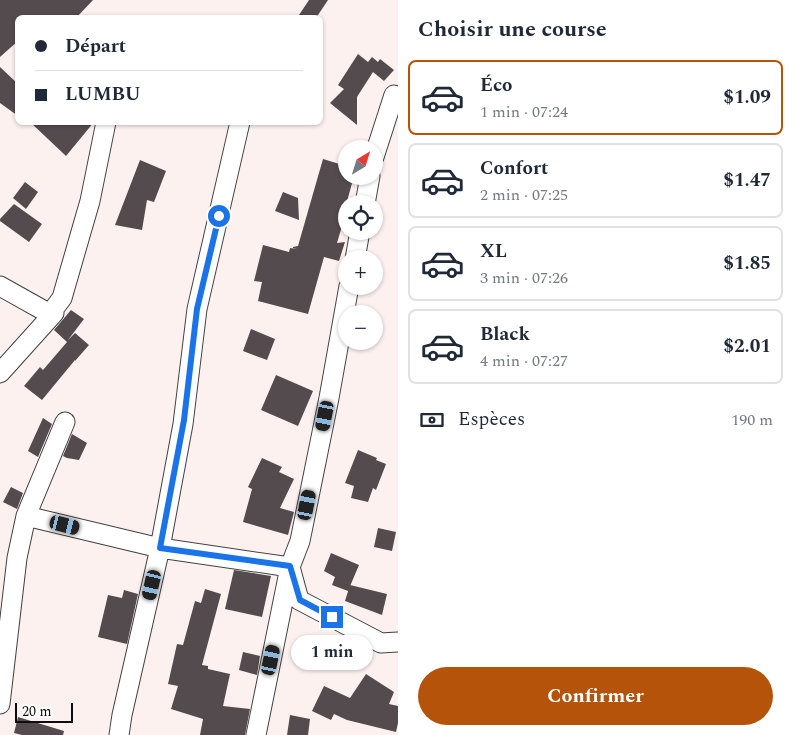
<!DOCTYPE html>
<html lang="fr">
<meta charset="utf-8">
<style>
body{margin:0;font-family:Spectral,serif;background:#f6f6f7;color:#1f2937;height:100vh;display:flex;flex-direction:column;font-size:19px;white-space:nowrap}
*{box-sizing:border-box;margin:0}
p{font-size:16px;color:#747a83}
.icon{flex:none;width:28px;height:28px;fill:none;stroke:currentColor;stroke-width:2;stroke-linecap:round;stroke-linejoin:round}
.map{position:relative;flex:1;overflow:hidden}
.panel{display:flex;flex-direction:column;background:#fff;width:395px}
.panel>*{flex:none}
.banner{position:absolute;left:15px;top:15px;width:308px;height:110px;border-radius:8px;box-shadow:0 1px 4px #0004;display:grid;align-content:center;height:110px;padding:0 20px;background:#fff}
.needle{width:32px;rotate:38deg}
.tools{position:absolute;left:338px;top:140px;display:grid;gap:10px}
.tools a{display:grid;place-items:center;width:45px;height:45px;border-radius:50%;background:#fff;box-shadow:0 1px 4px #0004;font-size:25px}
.scale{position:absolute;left:15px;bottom:12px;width:58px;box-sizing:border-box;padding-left:5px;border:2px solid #0d0d0d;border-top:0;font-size:14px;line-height:18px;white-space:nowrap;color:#0d0d0d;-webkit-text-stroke:4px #fff;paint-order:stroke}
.end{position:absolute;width:22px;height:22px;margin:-11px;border:6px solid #1a73e8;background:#fff;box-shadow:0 0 0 2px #fff}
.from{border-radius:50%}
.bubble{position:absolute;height:35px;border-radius:18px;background:#fff;box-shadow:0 1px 4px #0004;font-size:16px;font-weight:700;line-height:35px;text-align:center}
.car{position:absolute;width:15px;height:30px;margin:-15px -8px;border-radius:6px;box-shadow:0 0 4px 1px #0007;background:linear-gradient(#222 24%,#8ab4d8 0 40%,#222 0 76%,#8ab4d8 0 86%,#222 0)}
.banner b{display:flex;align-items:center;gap:18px;height:48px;font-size:19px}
.banner b+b{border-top:1px solid #e0e1e3}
.banner i{width:12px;height:12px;background:#1f2937}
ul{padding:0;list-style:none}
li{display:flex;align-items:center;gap:15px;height:75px;margin:0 10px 8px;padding:0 10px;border:2px solid #e0e1e3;border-radius:8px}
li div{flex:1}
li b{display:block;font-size:19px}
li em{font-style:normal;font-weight:700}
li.selected{border-color:#b45309}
li>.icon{width:45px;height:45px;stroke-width:1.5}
h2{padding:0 20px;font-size:22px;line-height:60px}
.pay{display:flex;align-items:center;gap:12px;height:55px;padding:0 20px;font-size:19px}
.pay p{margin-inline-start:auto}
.primary-button{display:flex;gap:10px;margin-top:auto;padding:10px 20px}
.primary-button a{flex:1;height:58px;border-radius:30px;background:#b45309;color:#fff;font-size:20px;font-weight:700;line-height:58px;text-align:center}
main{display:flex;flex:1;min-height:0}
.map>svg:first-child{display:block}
.building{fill:#544b4e}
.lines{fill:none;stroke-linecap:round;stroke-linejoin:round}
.minor-casing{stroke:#404040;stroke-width:21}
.minor{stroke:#fff;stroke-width:19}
.route{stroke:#1a73e8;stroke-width:6}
</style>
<main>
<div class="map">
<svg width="398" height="735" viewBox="0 0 398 735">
<rect width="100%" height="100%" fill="#fdf1f0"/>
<path class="building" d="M0,0h93l-17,18h-58v23l-18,16z
M309,0h19l-12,18h-19z
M358,54l10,8 4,-5 6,5 2,-3 14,11 -10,11 -11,-9 -16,25v28l-27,-22 14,-14 -6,-4z
M0,67l18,17v32l-18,-13z
M30,122h64l-28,34z
M323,159l23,7v10h8l-11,40h2l-8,27 8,-1 -6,19 -15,-4 -16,57 -50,-13 4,-19 -8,-1 9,-36 26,7 1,-4 7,1 -4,-1v-1l5,-1z
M140,160l26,11 -12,31 -7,-2 -5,30 -27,-5z
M25,182l13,10 -12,17 -13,-11z
M283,192l15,6 1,22 -24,-9z
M14,204l28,20 -13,18 -29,-21v-2z
M71,310l13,9 -16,21 7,-7 14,12 -14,16v-1l-33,40 -18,-14 16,-19 3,3 24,-28 -13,-12z
M251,329l24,10 -8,21 -24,-9z
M276,375l37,16 -15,35 -37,-16z
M43,418l9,6 -14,33 -10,-6z
M72,434l15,9 -8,17 -12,-2 -4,-2z
M358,450l19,8 -1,2 10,4 -10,26 -3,-2 -5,14 -17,-4 3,-12 -9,-3z
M262,458l20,9 -3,5 15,7 -14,29 14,4 -6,23 -45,-13 9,-33 -4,-2z
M11,487l12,6 -6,16 -14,-7z
M378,528l18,4 -4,19 -18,-4z
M331,553l28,12 -11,26 -16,-6 3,-8 -11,-6z
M234,570l37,6 -9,41 -37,-8z
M350,585l37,9 -5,21 -37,-14z
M205,589l16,5 -19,71 6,1v3l22,5 -7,32 27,3 -5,26h-45l3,-16 -32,-10 7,-23 -10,-2 9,-40 6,1 12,-44 6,2z
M124,590l14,4 -11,50 -29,-7 10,-42 14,3z
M243,652l17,4 -3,19 -18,-5z
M366,674l28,18 -5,12 9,2v17l-2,9 -49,-12 -13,-6 -3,6 -19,-9 12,-25 26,12z
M290,715l20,4 -2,16h-21z
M18,717l46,14 -1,4h-41l-8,-2z"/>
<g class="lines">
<g class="minor-casing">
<path id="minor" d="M374,157l20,-62
M365,204l5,-28
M355,259l5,-28
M0,286l50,28 4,-1 -54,60
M50,314l12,-16 28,-97 16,-79
M26,516l134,32 130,19 9,33 82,43 17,-1
M0,704l17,-146 9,-42 39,-94
M119,735l3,-20 38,-167 23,-124 14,-115 43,-187
M256,735l34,-168 10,-26 29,-143 20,-112"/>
</g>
<use href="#minor" class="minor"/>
</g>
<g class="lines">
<path class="route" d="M219,216l-22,93 -13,111 -24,128 130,18 10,34 32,17"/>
</g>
</svg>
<div class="tools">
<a><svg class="needle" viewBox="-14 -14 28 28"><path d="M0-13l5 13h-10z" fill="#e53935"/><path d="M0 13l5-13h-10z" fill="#747a83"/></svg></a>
<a><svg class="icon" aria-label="locate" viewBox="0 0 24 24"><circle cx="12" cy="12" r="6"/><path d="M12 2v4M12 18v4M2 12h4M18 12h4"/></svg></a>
<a>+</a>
<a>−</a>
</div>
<div class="scale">20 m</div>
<i class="end from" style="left:219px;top:216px"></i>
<i class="end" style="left:332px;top:617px"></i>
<div class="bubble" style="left:291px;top:635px;width:82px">1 min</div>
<i class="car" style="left:325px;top:416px;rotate:191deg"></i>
<i class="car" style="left:307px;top:505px;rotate:11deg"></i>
<i class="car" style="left:65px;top:525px;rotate:104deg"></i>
<i class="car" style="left:152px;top:585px;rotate:193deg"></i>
<i class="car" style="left:271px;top:660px;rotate:12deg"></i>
<div class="banner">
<b><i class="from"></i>Départ</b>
<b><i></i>LUMBU</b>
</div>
</div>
<section class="panel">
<h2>Choisir une course</h2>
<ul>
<li class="selected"><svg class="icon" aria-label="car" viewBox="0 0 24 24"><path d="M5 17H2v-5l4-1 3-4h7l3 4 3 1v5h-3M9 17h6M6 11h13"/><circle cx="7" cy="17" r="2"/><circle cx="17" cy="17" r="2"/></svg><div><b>Éco</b><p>1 min · 07:24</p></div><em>$1.09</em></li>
<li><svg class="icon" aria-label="car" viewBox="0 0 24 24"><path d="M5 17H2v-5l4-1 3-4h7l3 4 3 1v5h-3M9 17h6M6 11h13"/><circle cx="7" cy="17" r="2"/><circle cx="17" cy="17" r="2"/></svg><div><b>Confort</b><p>2 min · 07:25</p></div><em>$1.47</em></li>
<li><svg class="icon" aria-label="car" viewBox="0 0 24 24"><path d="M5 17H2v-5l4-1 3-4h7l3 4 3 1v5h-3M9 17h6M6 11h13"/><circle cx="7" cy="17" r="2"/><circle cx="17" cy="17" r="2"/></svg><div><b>XL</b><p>3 min · 07:26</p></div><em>$1.85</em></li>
<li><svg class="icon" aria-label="car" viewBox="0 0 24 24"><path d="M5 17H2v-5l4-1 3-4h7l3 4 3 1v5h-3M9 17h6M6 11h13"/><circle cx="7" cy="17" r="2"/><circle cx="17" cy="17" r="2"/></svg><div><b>Black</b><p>4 min · 07:27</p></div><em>$2.01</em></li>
</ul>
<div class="pay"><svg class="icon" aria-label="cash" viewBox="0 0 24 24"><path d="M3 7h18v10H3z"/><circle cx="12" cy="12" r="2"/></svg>Espèces<p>190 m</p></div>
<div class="primary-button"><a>Confirmer</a></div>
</section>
</main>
